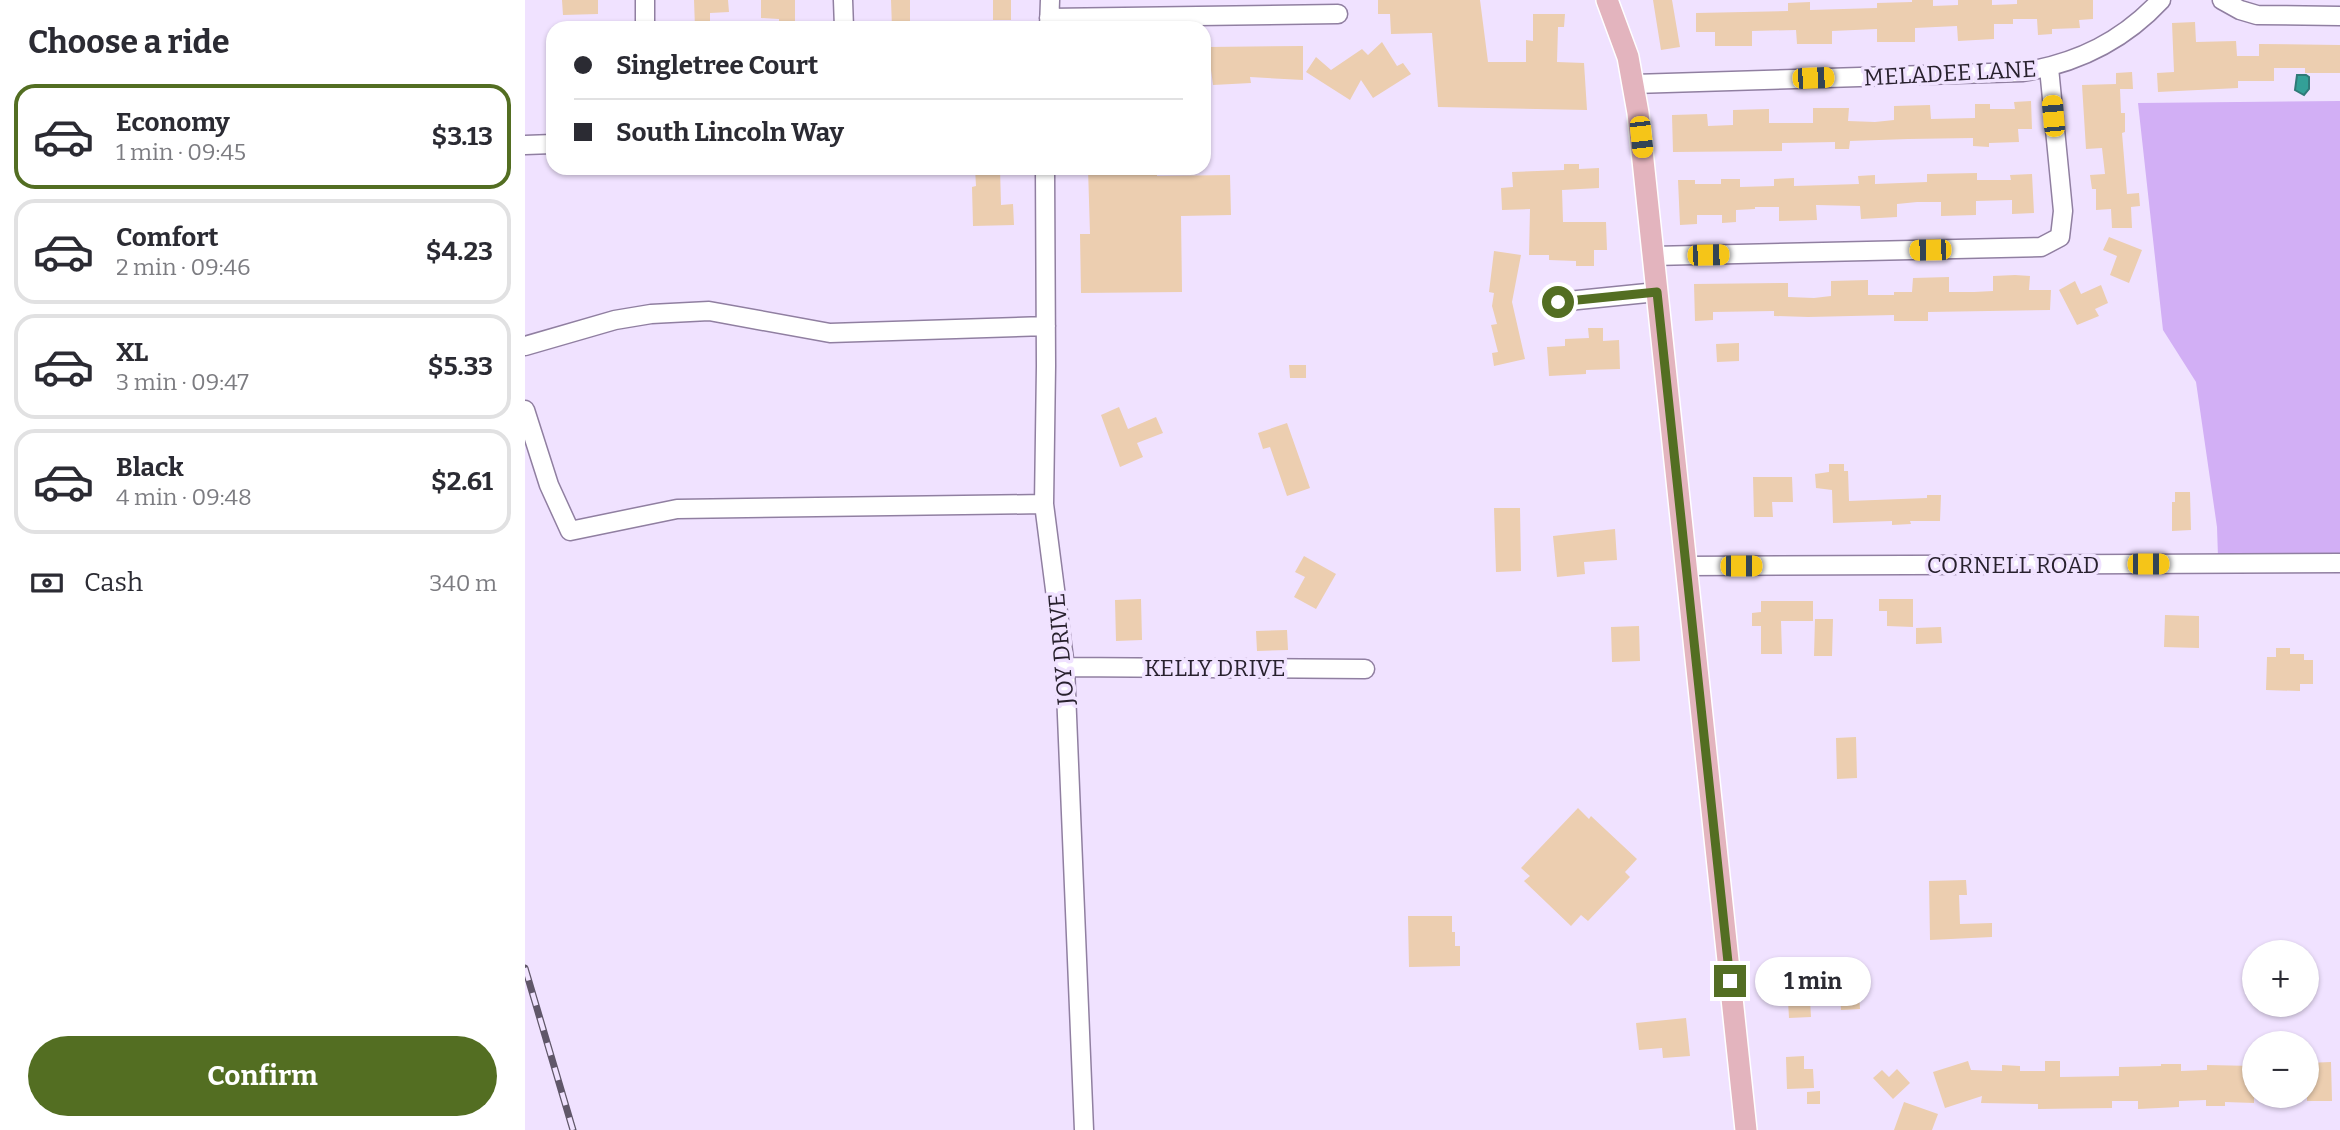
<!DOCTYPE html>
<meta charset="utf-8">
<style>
body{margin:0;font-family:Bitter,serif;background:#f7f7f7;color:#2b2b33;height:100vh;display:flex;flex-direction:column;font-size:26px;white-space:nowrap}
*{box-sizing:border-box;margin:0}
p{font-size:23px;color:#7c7c81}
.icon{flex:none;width:38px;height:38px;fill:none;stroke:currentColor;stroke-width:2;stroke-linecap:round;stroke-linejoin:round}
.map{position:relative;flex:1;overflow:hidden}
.sheet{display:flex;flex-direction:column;background:#fff;width:525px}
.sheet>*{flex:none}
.hud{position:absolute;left:21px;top:21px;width:665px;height:154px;border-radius:21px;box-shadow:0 2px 5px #0004;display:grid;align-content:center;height:154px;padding:0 28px;background:#fff}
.tools{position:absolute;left:1717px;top:940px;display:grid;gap:14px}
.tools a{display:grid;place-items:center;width:77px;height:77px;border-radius:50%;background:#fff;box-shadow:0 2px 5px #0004;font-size:35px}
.end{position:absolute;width:32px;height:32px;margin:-16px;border:9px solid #536e22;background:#fff;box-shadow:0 0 0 4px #fff}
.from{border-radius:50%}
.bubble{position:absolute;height:49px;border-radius:24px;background:#fff;box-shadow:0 2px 5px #0004;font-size:23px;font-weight:700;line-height:49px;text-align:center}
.car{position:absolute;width:21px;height:42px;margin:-21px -10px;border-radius:9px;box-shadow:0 0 5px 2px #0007;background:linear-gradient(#f5c518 24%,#345 0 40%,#f5c518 0 76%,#345 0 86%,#f5c518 0)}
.hud b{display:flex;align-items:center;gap:24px;height:66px;font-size:26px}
.hud b+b{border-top:2px solid #e1e1e2}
.hud i{width:18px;height:18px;background:#2b2b33}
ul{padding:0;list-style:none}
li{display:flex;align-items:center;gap:21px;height:105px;margin:0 14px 10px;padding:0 14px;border:4px solid #e1e1e2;border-radius:21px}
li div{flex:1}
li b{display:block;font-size:26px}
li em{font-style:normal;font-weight:700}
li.on{border-color:#536e22}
li>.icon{width:63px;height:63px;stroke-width:1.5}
h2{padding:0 28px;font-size:32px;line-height:84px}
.pay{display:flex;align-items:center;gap:18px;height:77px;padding:0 28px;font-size:26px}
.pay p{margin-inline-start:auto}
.action{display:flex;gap:14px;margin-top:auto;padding:14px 28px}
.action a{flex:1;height:80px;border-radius:42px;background:#536e22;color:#fff;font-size:28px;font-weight:700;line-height:80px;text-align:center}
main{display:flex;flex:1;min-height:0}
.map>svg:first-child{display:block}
.green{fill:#d2aff5}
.water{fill:#33a097;stroke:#307a78;stroke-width:2}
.building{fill:#ecceb0}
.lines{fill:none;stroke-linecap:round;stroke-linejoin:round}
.minor-casing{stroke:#907fa1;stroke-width:21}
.major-casing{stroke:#fff;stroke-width:24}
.minor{stroke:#fff;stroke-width:18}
.major{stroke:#e3b4be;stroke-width:21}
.rail-casing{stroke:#605769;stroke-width:7}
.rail{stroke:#f0e2ff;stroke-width:4.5;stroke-dasharray:13;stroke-linecap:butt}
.route{stroke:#536e22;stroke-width:9}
.labels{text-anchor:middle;stroke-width:7;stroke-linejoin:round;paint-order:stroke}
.street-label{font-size:23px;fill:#28212e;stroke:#f0e2ff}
</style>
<main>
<section class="sheet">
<h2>Choose a ride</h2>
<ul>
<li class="on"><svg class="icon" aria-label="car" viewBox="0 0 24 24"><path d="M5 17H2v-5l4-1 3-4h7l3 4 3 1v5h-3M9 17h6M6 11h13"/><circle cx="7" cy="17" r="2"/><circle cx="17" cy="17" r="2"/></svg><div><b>Economy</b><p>1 min · 09:45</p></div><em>$3.13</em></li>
<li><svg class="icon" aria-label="car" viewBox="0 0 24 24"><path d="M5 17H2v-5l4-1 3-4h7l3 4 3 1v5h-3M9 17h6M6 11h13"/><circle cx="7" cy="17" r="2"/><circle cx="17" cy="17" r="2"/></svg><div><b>Comfort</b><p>2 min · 09:46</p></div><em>$4.23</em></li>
<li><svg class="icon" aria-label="car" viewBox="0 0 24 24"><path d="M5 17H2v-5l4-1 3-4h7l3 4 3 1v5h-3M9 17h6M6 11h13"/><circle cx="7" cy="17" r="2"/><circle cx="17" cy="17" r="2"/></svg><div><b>XL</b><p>3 min · 09:47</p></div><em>$5.33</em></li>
<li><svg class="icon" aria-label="car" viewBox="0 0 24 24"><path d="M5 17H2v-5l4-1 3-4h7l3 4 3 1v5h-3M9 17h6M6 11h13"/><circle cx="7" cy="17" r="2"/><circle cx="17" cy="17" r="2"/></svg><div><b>Black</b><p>4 min · 09:48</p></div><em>$2.61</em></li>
</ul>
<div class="pay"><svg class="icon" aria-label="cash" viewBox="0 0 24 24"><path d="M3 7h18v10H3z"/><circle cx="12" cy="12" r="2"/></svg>Cash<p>340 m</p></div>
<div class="action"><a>Confirm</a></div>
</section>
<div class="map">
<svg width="1815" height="1130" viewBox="0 0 1815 1130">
<rect width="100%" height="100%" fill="#f0e2ff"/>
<path class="green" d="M1815,101v454l-122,2 -1,-30 -21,-145 -33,-52 -25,-227z"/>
<path class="water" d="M1772,75h9l3,2v12l-5,6 -9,-5z"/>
<path class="building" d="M37,0h36v14l-35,1z
M169,0h34l1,12 -19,1v15h-15z
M236,0h34v28h-16v-9l-18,-1z
M366,0h19v28h-18z
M468,0h18v20h-18z
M853,0h102l8,62h38v-22l7,1v-27h32l-1,13h-6l-1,35 27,1 3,47 -149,-3 -6,-74 -41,1 -1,-20h-12z
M1128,0h19l8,47 -19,3z
M1387,0h21v6l25,-1v-5h34v5l25,-1v-4h76v19l-14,1 1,8 -28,1v5l-14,1 -1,-16h-24v5h-19v15l-36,2 -1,-15 -42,2v14h-38v-13l-45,2v13h-35l-1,-14 -44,1v15h-37v-14h-19v-19l92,-2v-8l22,-1v8l67,-2v-5l35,-1z
M1670,22l1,20 40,-1 1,15h22v-12l81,1v28h-35v-5h-31v13h-36v7l-80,4 -1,-19 17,-1 -2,-49z
M857,42l15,24 6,-3 8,11 -38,24 -12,-18 -11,20 -44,-28 10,-15 15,13 31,-21 6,6z
M778,46v34l-53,-3 1,6 -38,2 -5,-38z
M1607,72l1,17h-13l1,24h4v19l-3,1 5,61 12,-1 1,13 -9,1 1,21h-20l-1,-19 -15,1v-21h-4l-2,-14 15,-1 -3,-26 -16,1 -4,-64 34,-1v-11z
M1506,101l1,28h-14l1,13 -30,1v4l-16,-1v-8l-65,1 -58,2 -1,8h-14v-7l-53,1v8l-109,1 -1,-37 35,-1 1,12 25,-1v-15l36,-1v14h44v-15h36l-1,13 27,1 19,-2v-14l36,-1 1,14 44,-1v-14h15v5h25l-1,-7z
M1039,164h15v5l20,-1v20l-37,2 1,32h43l1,28h-13v16h-18v-5l-27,-1v-5h-20l1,-46 -28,1 -1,-22 12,-1 -1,-15 52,-2z
M450,168h25l1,37 12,-1 1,21 -41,1 -1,-39 4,-1z
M563,168h69v8l73,-1 1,40 -50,1 1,76 -101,1 -1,-59h10z
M1452,173v7h34l-1,-5 22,-1 2,39 -22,1v-14l-36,1v14l-35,1v-14h-24l-20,2v13l-36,2 -1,-13 -44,-1 1,15 -38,1v-14h-24v2l-19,1v12l-14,1v-8h-25v9l-17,1 -2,-45h17v4h26v-5h19v8l34,-1v-7l20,-1v8l65,-2 -1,-8 17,-1v9l52,-2v-8z
M1584,237l33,13 -13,33 -19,-8 7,-19 -14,-6z
M969,251l27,4 -9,47 13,57 -31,7 -2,-13 6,-1 -7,-27 6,-1 -5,-18 2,-13 -5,-1z
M1490,275l15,1 -1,14h22l-1,20 -122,2v9h-34v-6l-86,2 -34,-1v-5l-61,1v8l-18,1 -1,-37 94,-1v14l26,1 17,-2v-15l37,-1v15h26v-3h18l1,-14 36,-1v15h25l19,-1v-15z
M1550,281l6,13 20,-9 7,18 -13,6 4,7 -22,9 -18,-35z
M1063,328h15v13l16,-1 1,29 -34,1v4l-37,2 -2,-29 18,-1v-7l24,-1z
M1214,343v18l-22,1 -1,-18z
M764,365h17v13h-16z
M594,407l9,22 28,-12 7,16 -26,10 6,14 -23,10 -19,-52z
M762,423l23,65 -23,8 -17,-49 -7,2 -5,-16z
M1304,464h15v7h4l1,30 78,-3v-3h14l-1,26h-30l1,3 -19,1v-4l-59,2 -1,-33 -16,-2 -1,-14 14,-2z
M1228,477h39l1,25h-21l1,15h-19z
M1650,492h15l1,38 -19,1v-29h3z
M969,508h26l1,63 -25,1z
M1090,529l2,31 -33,2 1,12 -28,3 -4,-41z
M779,556l32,18 -20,35 -22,-12 11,-20 -10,-5z
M616,599l1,41 -26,1 -1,-41z
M1354,599h34v28l-26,-1v-15h-8z
M1236,601h52v20h-32l1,33h-21v-28h-9v-13l9,-1z
M1640,615l34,1v32l-35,-1z
M1290,619h18l-1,37h-18z
M1114,626l1,35 -28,1 -1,-35z
M1416,627l1,16 -26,1v-16z
M762,630l1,20 -31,1 -1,-20z
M1751,648h14v6h14v6h9v24h-13v7l-34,-1 1,-33h9z
M1331,737l1,41 -20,1 -1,-41z
M1053,808l11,11 2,-3 46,43 -12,13 5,5 -42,44 -7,-6 -10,11 -47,-45 6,-5 -9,-8z
M1441,880l1,15h-8l1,29 32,-1v14l-62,3 -1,-59z
M883,916h44v16h3v14h5v20l-51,1z
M1283,966l3,51 -22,1 -3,-51z
M1334,992l1,17 -19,1 -1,-17z
M1161,1018l4,38 -27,2 -1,-10 -23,2 -3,-27z
M1279,1056v13h9l1,19 -27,1 -1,-32z
M1443,1061l3,9 31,1v-6l18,1v5h25v-10h15v16l59,-1v-9l42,-1v-2h20v7l26,-1v-5l47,1v37l-29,-1v4h-19v-6l-27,1v6l-41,2v-8h-26v7l-74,1v-5l-57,-1 1,-7 -37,12 -12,-36z
M1806,1062l1,39h-25v-38z
M1372,1069l13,14 -17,16 -20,-21 9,-8 7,7z
M1295,1091v13h-13v-12z
M1379,1102l34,12 -6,16h-38z"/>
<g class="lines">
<g class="minor-casing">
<path id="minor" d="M120,0v28
M318,0l1,28
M1697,0l18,10 17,5 83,1
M524,18l289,-4
M524,28l1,-28
M1109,84l389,-12c55,-9 100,-31 138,-72
M0,145l28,-1
M520,168l1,198 -2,138 21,163 19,463
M1128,256l388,-9 19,-10 3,-26 -14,-143
M1033,302l99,-10
M0,346l90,-26 36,-6 58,-3 121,22 216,-7
M0,410l24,75 21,46 107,-22 367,-5
M1161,566l654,-3
M540,667l300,2"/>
</g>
<g class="major-casing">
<path id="major" d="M1082,0l21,57 10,56 108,1017"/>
</g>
<use href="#minor" class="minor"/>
<use href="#major" class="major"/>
<g class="rail-casing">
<path id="rail" d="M0,968l48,162"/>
</g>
<use href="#rail" class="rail"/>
</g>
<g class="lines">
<path class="route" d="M1033,302l99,-10 73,689"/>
</g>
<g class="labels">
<g class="street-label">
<text transform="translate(1425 73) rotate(-3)" y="8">MELADEE LANE</text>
<text x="1488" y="573">CORNELL ROAD</text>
<text transform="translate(536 649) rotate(-95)" y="8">JOY DRIVE</text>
<text x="690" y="676">KELLY DRIVE</text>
</g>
</g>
</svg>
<div class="tools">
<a>+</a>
<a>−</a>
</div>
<i class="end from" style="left:1033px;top:302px"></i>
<i class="end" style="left:1205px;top:981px"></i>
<div class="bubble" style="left:1230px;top:957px;width:116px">1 min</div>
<i class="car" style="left:1288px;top:78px;rotate:88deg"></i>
<i class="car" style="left:1528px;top:116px;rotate:355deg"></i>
<i class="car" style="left:1116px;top:137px;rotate:174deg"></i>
<i class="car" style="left:1405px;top:250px;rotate:269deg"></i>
<i class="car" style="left:1183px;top:255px;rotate:89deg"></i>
<i class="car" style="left:1623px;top:564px;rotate:90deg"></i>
<i class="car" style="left:1216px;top:566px;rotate:90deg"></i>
<div class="hud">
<b><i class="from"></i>Singletree Court</b>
<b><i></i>South Lincoln Way</b>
</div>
</div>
</main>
